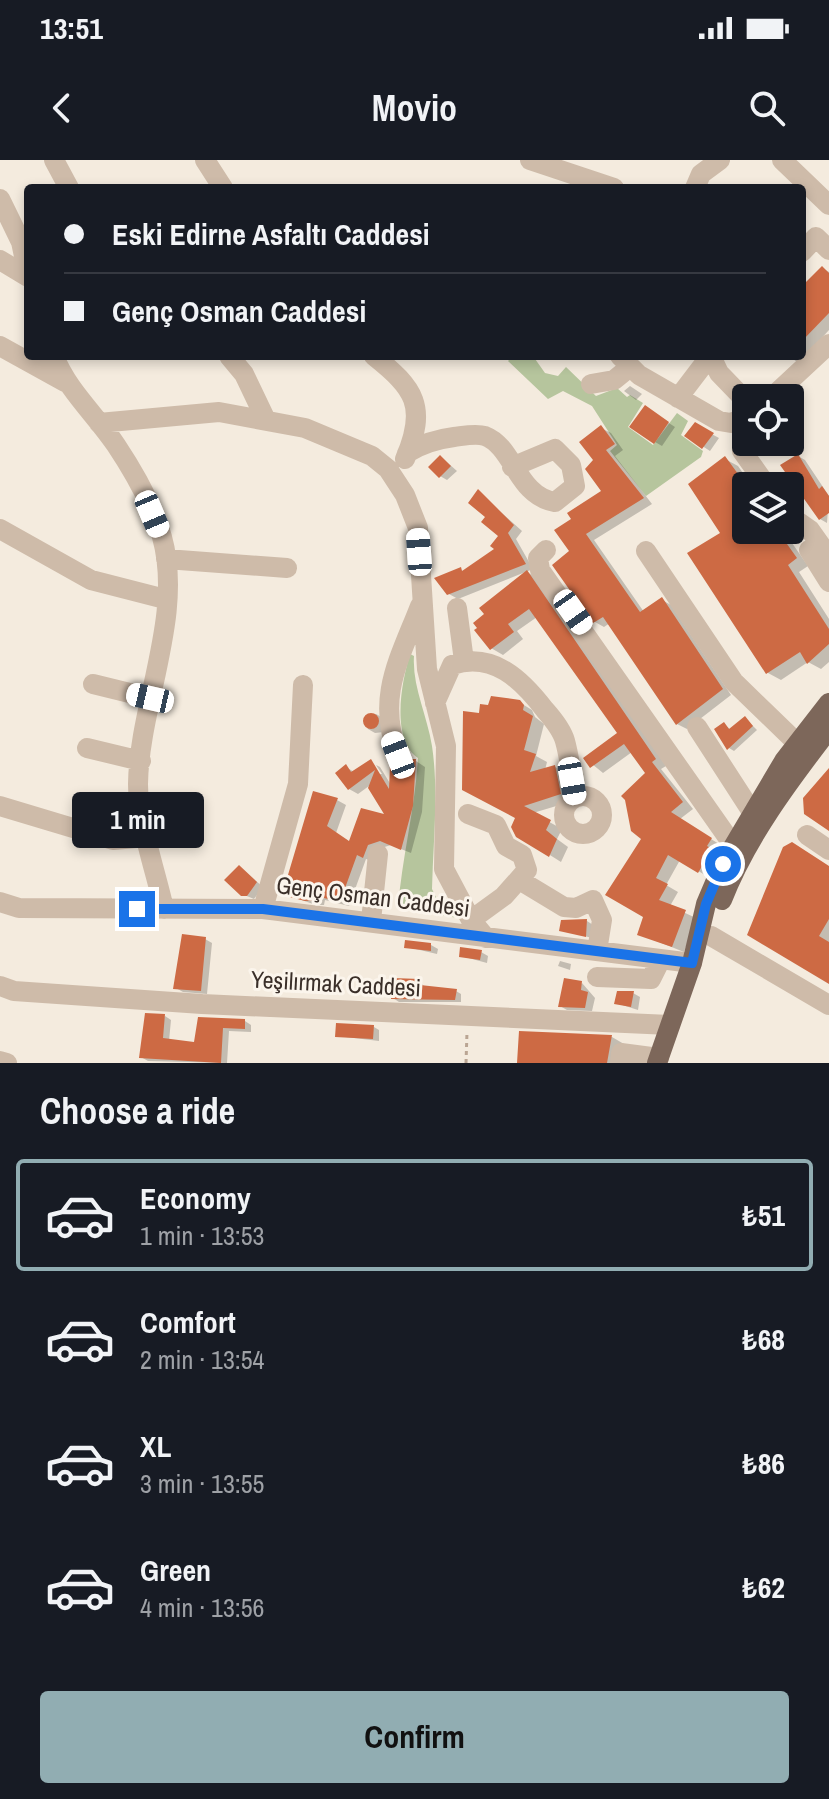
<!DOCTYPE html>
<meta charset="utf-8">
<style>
body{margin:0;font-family:"Archivo Narrow",sans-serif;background:#20242c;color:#f1f3f6;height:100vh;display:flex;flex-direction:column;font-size:30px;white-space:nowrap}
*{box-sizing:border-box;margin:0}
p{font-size:26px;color:#9ea1a6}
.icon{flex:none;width:44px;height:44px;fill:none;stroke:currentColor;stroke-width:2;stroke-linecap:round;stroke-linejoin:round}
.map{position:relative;height:903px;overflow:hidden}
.sheet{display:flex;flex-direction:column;background:#171b24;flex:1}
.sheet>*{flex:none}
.hud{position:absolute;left:24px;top:24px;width:782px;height:176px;border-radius:8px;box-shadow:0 4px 12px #0003;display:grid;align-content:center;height:176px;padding:0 40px;background:#171b24}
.fabs{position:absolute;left:732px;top:224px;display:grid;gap:16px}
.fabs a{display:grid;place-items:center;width:72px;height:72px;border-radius:8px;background:#171b24;box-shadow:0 4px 12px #0003;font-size:40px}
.end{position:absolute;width:36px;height:36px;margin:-18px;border:10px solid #1a73e8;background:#fff;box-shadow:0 0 0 4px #fff}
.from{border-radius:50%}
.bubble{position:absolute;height:56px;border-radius:8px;background:#171b24;box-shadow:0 4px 12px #0003;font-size:26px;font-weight:800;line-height:56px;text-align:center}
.car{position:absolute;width:24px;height:48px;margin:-24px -12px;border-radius:10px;box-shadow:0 0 6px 2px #0007;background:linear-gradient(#fff 24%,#345 0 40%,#fff 0 76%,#345 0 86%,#fff 0)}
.hud b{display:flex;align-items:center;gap:28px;height:76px;font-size:30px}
.hud b+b{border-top:2px solid #363941}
.hud i{width:20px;height:20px;background:#f1f3f6}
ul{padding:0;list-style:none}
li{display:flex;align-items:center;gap:24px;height:112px;margin:0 16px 12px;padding:0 24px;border:4px solid transparent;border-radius:8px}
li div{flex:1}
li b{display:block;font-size:30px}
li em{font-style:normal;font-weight:800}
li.selected{border-color:#91adb2}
li>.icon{width:72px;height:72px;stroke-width:1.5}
h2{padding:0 40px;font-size:36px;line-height:96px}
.primary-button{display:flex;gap:16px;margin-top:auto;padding:16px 40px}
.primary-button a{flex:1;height:92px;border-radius:8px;background:#91adb2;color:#111;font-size:32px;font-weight:800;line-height:92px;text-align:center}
.status{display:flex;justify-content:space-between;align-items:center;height:56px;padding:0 40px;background:#171b24;direction:ltr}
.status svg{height:22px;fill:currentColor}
header{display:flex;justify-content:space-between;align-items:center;height:104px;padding:0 40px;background:#171b24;font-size:36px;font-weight:800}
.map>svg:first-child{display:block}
.green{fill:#b6c59d}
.shadow{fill:#0003}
.building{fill:#cd6a44}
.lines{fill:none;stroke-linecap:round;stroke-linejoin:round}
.path{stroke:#baa593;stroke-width:3;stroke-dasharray:4 4;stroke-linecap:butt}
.minor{stroke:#cebba9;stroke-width:20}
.major{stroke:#7d675a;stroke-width:20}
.route{stroke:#1a73e8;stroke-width:10}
.labels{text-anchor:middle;stroke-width:6;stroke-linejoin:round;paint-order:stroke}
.street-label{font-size:24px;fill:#3a2f29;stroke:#fbf5ec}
</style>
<div class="status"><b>13:51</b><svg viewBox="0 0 49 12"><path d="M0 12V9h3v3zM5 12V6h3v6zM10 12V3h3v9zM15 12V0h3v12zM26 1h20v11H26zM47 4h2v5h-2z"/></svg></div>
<header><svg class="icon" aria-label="back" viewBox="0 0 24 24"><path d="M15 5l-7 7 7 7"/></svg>Movio<svg class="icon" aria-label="search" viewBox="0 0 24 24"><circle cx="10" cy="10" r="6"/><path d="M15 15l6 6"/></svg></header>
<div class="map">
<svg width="829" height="903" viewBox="0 0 829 903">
<rect width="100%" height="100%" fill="#f4ebde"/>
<path class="green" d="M513,196h20l12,17 13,3 8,-9 30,29 21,-8 10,9 3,-2 13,8 -15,24 25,18 24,-32 11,8 -7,14 22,16 -2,6 -55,39 -36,-45 7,-6 -25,-39 -29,-15 -15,8 -40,-38z
M410,494l4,2c-2,30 13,59 18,90 7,47 1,96 0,143l6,12 20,17 -60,-10c4,-51 17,-99 20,-150 -28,-19 -16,-78 -8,-104z"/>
<path class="shadow" d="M822,108l7,4v58l-30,33 -11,-7h14v-68z
M630,226l12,8 -6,6 -12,-9z
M652,252l23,15 -13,19 -7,-4z
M695,265l24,13 -9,13 -23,-15z
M601,268l10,5 12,17 -8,6 37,48 -58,36 50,72 18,-12 9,5 60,90 -44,34 -10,-5 -67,-101 -6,4 -9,-5 -23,-70 2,-33 30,-28 -9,-31z
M798,296l7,4 24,36 -2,27 -7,-4z
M441,297l16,14 -10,9 -7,-4z
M725,299l13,7 14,20h-6v44h37l25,36 -9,6 30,47v43l-8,7 -13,-7 -27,18 -13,-7 -78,-119 33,-21z
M478,332l44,39 -6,8 17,30 -75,30 -9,-5 12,-24 3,2 33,-23 3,-14 -12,-18z
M527,412l11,7 128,187 -5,3 32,40 -13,10 42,27 -5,8 5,3 -12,21 -30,-18 -14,25 12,7 -8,14 26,12 -12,34 -45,-18 7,-18 -2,-78 4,-64 -16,-22 -29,21 -17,-14 34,-25 -83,-117 -20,14 6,8 -20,16 -12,-7z
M519,542l13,8 3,7 9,7 -8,32 11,6 -2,8 10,-3 12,7 6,27 -40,12 29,16 -5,10 11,8 -7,15 -43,-27v-17l-37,-103z
M376,554l7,4 1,14 -9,1 -7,-4 -2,-13z
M745,558l12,12 -23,21 -5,-3 -5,-24 7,6z
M416,601l9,6 -3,45 -11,41 -20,-8 -13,4 -6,12 -6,-2 -17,47 -24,-6 -1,5h-8l-32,-11 53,-94 9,5 -10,28 14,10 38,-25 -19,-32 -11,8 -9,-5 -3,-22 8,5 16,-10 7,12h5l-6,-9 4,2 11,18 11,-15z
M240,707l23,20 -9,12 -12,-5z
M829,707v114l-80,-46z
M587,761l6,4 -1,13 -31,-8 2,-8z
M205,779l7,4 -5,51 -24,-2 -7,-4z
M431,785l7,4 -1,5 -30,-7z
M481,792l7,4 -1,7 -26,-7z
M560,801l11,3 -1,6 -12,-4z
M419,821l6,6 31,4 5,3v8h-62l-6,-4z
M582,823l13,15 -3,13 -25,-1 -7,-4z
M633,833l7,4 -2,13 -22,-7z
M165,856l6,4 -2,21 27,3 3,-25 46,2 6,4v7l-22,-1 -2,32 -79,-2 -7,-4z
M374,867l5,3v11l-42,-5z
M521,873l91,4 12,7 -4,19h-101z"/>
<path class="building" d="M822,106l7,7v40l-27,28v-55z
M645,245l24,17 -15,22 -25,-17z
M695,262l19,11 -12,16 -18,-13z
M601,265l14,19 -9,6 38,48 -58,36 54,78 22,-15 61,92 -47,36 -73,-108 -10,6 -41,-58 17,-14 -15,-21 17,-11 -4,-6 34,-22 -16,-22 8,-9 -14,-18z
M798,294l21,35 3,-3 7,10v17l-10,7 -39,-55z
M440,295l11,11 -12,12 -11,-11z
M725,296l21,29v45h31l20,28 -9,7 41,64v15l-22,20 -7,-12 -34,22 -79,-121 33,-20 -32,-49z
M478,329l36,36 -6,8 18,31 -79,31 -13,-17 27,-11 1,4 32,-22 -4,-3 8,-10 -17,-14 4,-5 -17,-14z
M527,410l129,189 -4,3 31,40 -12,10 41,26 -5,8 5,3 -14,24 -30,-18 -12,23 12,6 -9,16 27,10 -14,37 -35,-12 6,-18 -38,-22 36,-56 -10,-8 -6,-31 -4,-4 24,-23 -21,-29 -34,24 -7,-10 34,-25 -88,-124 -21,15 6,8 -24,18 -16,-20 3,-2 -4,-5 11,-9 -5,-6z
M491,536l29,4 4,5 -1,5 10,6 -9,34 12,4 -6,18 25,-7 6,29 -37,12 27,14 -5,10 11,9 -8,18 -33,-20 -5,-10 4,-9 -53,-28 1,-79 16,2 1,-9 8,1z
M363 561a8 8 0 1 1 16 0a8 8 0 1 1-16 0Z
M745,556l8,10 -26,24 -13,-21 10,-7 5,7z
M371,599l18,30 1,-24 11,3 9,-9h6l-3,47 -12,44 -21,-9 -12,4 -5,13 -6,-3 -17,47 -24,-6 -1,4 -10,1 -23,-6 31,-104 25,7 -11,28 22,15 12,-33 23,6 -16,-26 7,-18 -27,20 -13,-17 11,-9 5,8z
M829,608v63l-25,-17 -1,-16z
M792,682l37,24v53l-10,17 10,6v42l-82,-49 36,-88z
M239,705l18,17 -10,14h-6l-17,-16z
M587,759l-1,18 -27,-6 2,-11z
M182,774l24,3 -5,54 -28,-2z
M405,780l26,3v8l-27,-3z
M460,787l22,3 -2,10 -21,-3z
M392,818l28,1v6l37,4 -2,11 -64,-1z
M564,818l18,3 -1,9 7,2 -3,16 -27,-1z
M617,831h17l-3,16 -17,-3z
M145,853l20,1 -2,24 31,4 4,-25 47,2v10l-22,-1 -2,35 -82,-5z
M336,863l38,2 -1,14 -38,-2z
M519,871l93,4 -5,28h-90z"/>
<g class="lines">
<path class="path" d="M466,903l1,-31"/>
<path class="minor" d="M54,0l15,28
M205,0l18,28
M530,0l84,28
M782,0l47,45
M695,28l6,-14 19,-14
M0,39l21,43 7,33
M802,92l14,-15 13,13
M0,100l28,17
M0,186l65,36
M54,196c14,35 41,58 62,89 18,27 37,61 46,92 22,79 -23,168 -24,247 0,38 18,88 26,125
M229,196l15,18 22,46
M374,196c40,32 54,50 31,103
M620,196l19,19 80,46 12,2 15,-6
M711,196l8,17 27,28
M591,224l23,-4 16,-13
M678,238l32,-42
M771,238l58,-54
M99,263l120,-11 86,16 67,28 16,13 17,26 13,33 9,141 19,77 -2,123 27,51 15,18
M742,291l25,35
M407,293c14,-9 31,-14 47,-16 9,-1 22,-4 31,-1 29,11 32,60 70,66l20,-16 -4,-21 -16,-16 -43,18
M790,356l20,14 19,27
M0,369l91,51 74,19
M546,390l-8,8 2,12 193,275
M809,390l20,32
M646,391l88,131 63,61
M166,399l121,9
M457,448l7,53
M93,524l57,14
M435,543l17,-38c41,-14 70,15 93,45 8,9 17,20 20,31 5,18 7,38 10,56
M697,567l55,85
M87,588l54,13
M398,595c-22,-58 1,-95 22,-149
M564 655a19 19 0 1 1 38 0a19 19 0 1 1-38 0Z
M0,646l113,34 35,-3
M468,654l28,11 10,21 16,9 5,15 -23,26 -33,24
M807,675l22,15
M521,721l43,26 12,1 17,-8 9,20 -5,31
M0,742l19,6 244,1 429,54
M263,749l35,-125 5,-99
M371,761l7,-67
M711,776l118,69
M597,817l54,2 10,-20
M0,826l14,5 188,13 468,21
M0,901l7,2
M620,903l1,-10 38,5"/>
<path class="major" d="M722,740c24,-62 67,-119 107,-171
M657,903l35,-100 14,-59 17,-40 61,-103 45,-58"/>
</g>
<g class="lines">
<path class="route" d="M137,749h126l429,54 14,-59 17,-40"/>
</g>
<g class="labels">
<g class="street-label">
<text transform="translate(373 737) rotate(7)" y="8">Genç Osman Caddesi</text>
<text transform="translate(336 824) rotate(3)" y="8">Yeşilırmak Caddesi</text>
</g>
</g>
</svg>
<div class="fabs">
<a><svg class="icon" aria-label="locate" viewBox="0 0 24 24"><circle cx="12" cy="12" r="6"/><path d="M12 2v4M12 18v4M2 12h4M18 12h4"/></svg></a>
<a><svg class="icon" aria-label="layers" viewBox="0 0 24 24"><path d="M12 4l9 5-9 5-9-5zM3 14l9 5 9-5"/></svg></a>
</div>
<i class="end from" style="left:723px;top:704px"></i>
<i class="end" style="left:137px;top:749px"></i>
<div class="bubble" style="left:72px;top:632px;width:132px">1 min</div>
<i class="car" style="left:152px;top:354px;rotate:157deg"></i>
<i class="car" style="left:419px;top:392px;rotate:356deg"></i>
<i class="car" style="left:573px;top:452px;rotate:145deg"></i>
<i class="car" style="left:150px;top:538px;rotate:283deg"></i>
<i class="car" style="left:398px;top:595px;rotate:339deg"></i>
<i class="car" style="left:572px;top:621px;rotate:170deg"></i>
<div class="hud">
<b><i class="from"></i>Eski Edirne Asfaltı Caddesi</b>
<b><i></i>Genç Osman Caddesi</b>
</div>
</div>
<section class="sheet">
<h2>Choose a ride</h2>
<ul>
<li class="selected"><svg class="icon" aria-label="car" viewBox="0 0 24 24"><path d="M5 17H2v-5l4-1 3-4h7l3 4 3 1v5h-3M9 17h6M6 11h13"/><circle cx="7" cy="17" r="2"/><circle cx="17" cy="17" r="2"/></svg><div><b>Economy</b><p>1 min · 13:53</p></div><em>₺51</em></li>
<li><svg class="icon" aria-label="car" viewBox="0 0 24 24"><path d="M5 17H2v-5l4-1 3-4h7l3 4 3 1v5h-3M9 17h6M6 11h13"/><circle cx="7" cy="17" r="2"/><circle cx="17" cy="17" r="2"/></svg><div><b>Comfort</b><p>2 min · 13:54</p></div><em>₺68</em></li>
<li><svg class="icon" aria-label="car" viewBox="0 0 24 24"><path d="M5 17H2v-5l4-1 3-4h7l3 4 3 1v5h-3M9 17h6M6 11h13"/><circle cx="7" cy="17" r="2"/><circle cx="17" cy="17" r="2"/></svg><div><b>XL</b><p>3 min · 13:55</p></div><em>₺86</em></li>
<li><svg class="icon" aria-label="car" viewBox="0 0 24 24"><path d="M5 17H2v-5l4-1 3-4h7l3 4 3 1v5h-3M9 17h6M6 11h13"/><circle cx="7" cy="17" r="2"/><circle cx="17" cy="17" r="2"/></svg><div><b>Green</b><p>4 min · 13:56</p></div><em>₺62</em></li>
</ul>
<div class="primary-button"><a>Confirm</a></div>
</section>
